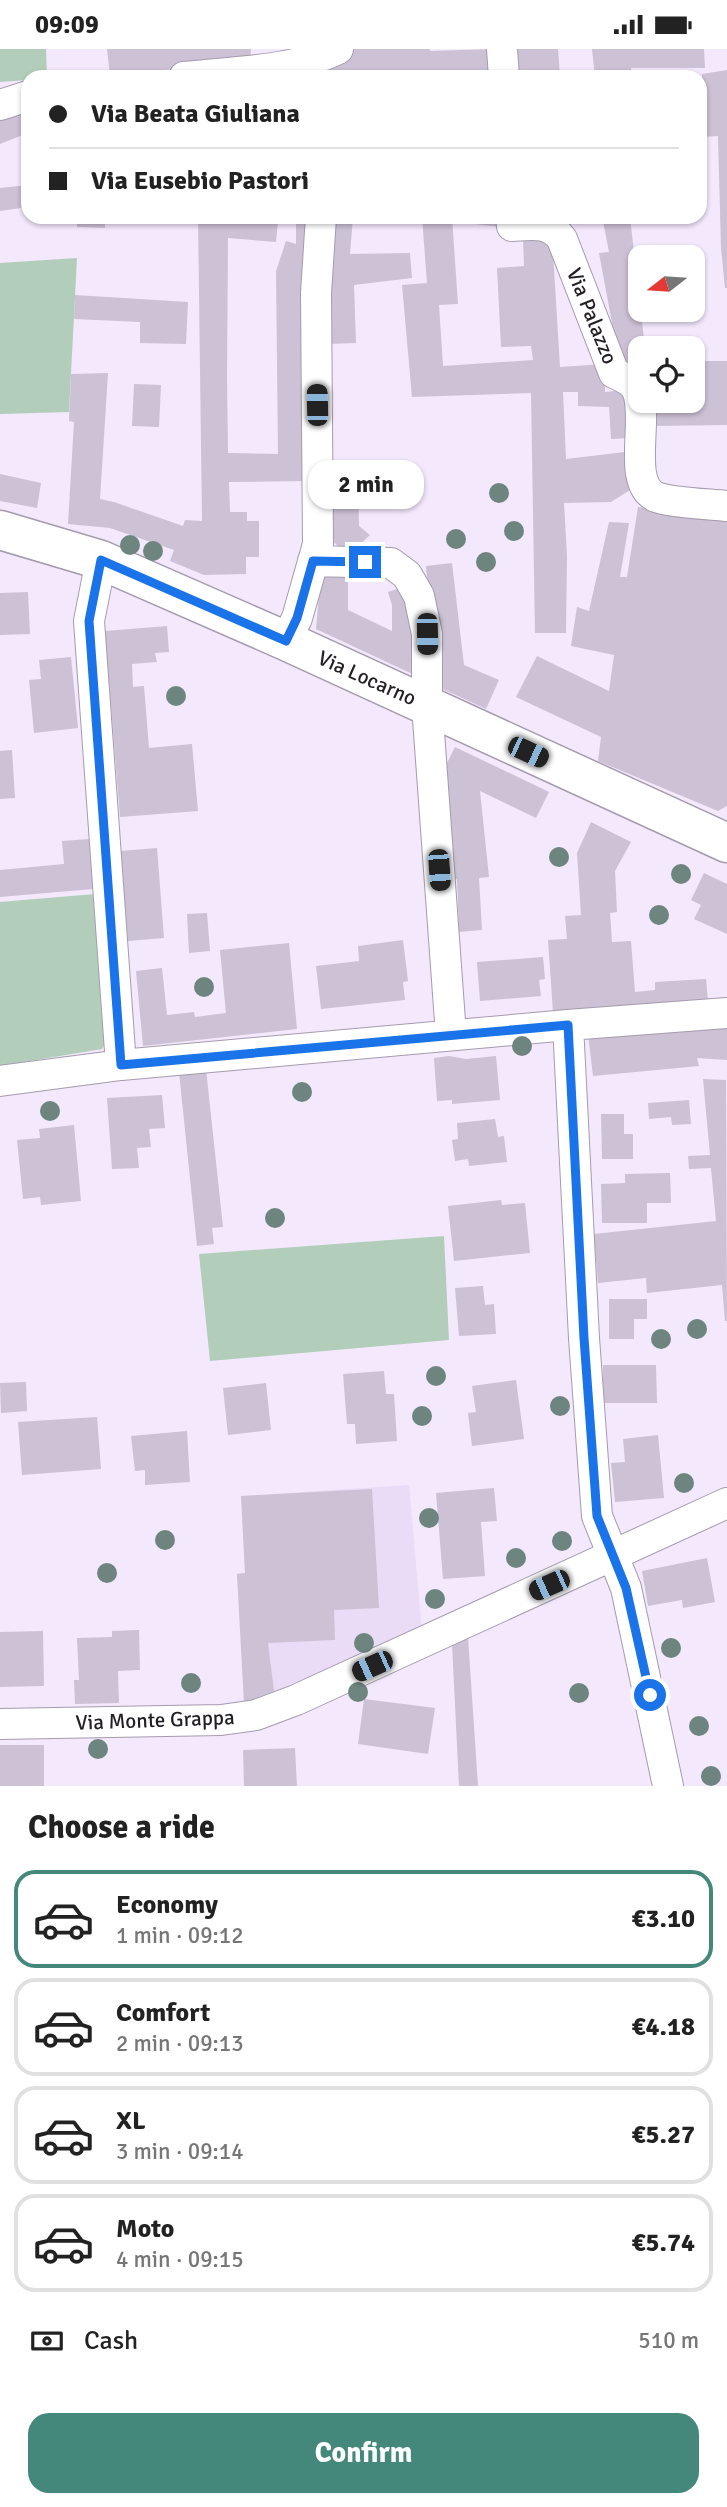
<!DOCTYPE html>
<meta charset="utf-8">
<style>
body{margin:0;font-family:Signika,sans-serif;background:#f2f2f2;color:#222;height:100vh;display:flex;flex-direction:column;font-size:26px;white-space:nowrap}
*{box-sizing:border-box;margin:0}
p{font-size:23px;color:#767676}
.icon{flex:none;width:38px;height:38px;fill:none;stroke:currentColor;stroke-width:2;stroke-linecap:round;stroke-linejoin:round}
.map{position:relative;height:1737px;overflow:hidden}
.side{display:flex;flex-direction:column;background:#fff;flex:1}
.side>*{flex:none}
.banner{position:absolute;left:21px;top:21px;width:686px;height:154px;border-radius:21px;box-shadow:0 2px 5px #0004;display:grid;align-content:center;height:154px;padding:0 28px;background:#fff}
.needle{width:46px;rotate:253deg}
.controls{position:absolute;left:628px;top:196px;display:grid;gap:14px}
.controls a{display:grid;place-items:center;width:77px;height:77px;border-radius:14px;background:#fff;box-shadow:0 2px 5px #0004;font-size:35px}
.end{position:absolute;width:32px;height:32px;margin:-16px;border:9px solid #1a73e8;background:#fff;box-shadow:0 0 0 4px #fff}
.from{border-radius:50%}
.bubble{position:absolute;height:49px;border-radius:21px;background:#fff;box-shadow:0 2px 5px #0004;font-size:23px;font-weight:700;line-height:49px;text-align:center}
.car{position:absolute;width:21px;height:42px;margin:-21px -10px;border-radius:9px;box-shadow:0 0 5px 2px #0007;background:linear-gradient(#222 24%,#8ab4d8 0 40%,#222 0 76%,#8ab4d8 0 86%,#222 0)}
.banner b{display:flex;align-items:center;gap:24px;height:66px;font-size:26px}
.banner b+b{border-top:2px solid #e0e0e0}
.banner i{width:18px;height:18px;background:#222}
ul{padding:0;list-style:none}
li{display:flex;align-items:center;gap:21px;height:98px;margin:0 14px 10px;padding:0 14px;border:4px solid #e0e0e0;border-radius:21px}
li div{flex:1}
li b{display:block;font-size:26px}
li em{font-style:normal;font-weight:700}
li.current{border-color:#44887c}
li>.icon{width:63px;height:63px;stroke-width:1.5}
h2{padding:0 28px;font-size:32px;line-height:84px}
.pay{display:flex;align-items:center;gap:18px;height:77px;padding:0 28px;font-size:26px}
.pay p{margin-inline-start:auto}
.button{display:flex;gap:14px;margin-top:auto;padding:14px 28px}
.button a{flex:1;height:80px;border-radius:21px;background:#44887c;color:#fff;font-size:28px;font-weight:700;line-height:80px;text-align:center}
.status{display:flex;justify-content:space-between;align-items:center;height:49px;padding:0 35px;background:#fff;direction:ltr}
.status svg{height:19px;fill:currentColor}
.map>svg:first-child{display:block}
.built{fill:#eadbf6}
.green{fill:#b2ceba}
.building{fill:#ccc1d5}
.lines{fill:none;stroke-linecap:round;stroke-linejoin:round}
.street-casing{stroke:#a59bad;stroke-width:32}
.primary-casing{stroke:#a59bad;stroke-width:41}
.street{stroke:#fff;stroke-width:30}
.primary{stroke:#fff;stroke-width:38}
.tree{fill:#6e847f}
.route{stroke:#1a73e8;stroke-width:9}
.labels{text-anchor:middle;stroke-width:5;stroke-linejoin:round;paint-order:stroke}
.street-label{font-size:21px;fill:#221e25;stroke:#fff}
</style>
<div class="status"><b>09:09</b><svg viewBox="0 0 49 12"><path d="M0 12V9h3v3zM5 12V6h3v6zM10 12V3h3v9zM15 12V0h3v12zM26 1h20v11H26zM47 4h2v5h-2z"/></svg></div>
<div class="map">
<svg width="727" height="1737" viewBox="0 0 727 1737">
<rect width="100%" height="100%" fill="#f3e8fc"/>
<path class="built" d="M409,1436l13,147 -178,71 -7,-129 8,-1 -4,-77z"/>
<path class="green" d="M0,0h46l1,28h-19v3l-28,2z
M77,209l-8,154 -69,2v-151z
M95,845l13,143 -6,12 -102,17v-164z
M444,1187l5,104 -239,21 -11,-107z"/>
<path class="building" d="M107,0h144l-1,13 -140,13z
M351,0h79v2l64,-2 3,28h-95l-1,-5 -11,5h-68l7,-15z
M508,0h50l2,28h-51z
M592,0h112l1,19h-74l1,9h-37z
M727,21v218h-2l-4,-40 -3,-112 -15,1 -1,-63z
M28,57v27l-28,11v-28z
M28,136v22l-28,4v-23z
M77,168h28v11l-28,-1z
M198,168h56l24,4 -2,21 -48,-4 -1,139 1,76 50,1 -2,-183 10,-30 10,3v-20l-8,-1v-6h26l-9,264 -76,1 1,30h17v9h12v36h-13v17l-42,1 -34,-14 4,-11 -64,-22 -42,-4 6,-102 -5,-1 2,-47 37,-1 -8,126 14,3 69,24 2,-6 17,1z
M326,168h27l-3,37 60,-1 2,25 -58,7 2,58 -31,1z
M422,168h30l6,87 -19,1 4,61 90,-6 -2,-14 -30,1 -4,-79 27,-2 -1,-28 29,-2 8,131 45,-3v28l19,-2 7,48 -20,1 -2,-32 -31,-1v-14h-15l3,67 59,-7 5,38 -19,12 -47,1 3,53 -1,77h-31l-4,-240 -119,4 -10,-112 25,-2z
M475,168h25v10l-25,-3z
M547,168h83l15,131h-5v20l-25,1 -3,-46 -13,-70 10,-1 -6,-31 -56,-2z
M75,246l113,7 -2,42 -46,-1v-21l-66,-3z
M693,312h34v64l-79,1 -2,-25h47z
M134,335l27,1 -2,42 -27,-1z
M363,420l2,15 -7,1 1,41 11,9 -23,21 -17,-18v-68z
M0,425l41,9 -4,25 -37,-7z
M638,458l89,11v288l-9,5 -120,-50 3,-24 -85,-40 21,-41 72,35 5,-36 -43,-9 6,-39 12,4 20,-89 20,1 -9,54h7z
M452,514l12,102 35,15 -13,29 -50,-23 -10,-120z
M348,521v40l44,21v-26l-4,-13 15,-5 18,91 -105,-49 5,-58z
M28,543l2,42 -30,1v-42z
M167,577l2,26 -14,1 2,9 -25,2 1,23 11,-1 5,62 43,-4 6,67 -78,6 -15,-186z
M71,608l7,71 -44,5 -5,-53 12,-1 -2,-19z
M455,698l94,45 -13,26 -56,-27 9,86 -10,1 3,52 -23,2 -2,-53 -3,1 -10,-111z
M12,701l3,48 -15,1v-48z
M591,773l40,20 -16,29 2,41 -7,1 2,29 19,-1 4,51 20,-2v-8l51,-3 2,22 -155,11 -5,-72 19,-1 -2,-23 16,-1 -4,-62z
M89,790l4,50 -93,8v-27l64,-6 -2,-23z
M157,799l7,90 -36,3 -8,-90z
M704,824l23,11v50l-33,-15 7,-14 -10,-5z
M207,864l3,38 -21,2 -2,-39z
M403,891l5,41 -5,1 2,18 -84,9 -5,-43 43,-5 -1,-15z
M289,894l8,86 -154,17 -7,-75 26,-3 5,47 27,-3 1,5 31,-4 -6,-63z
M543,908l2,22 -6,1 2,16 -61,5 -3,-39z
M727,976v35l-30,-2 2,8 -106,10 -5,-42z
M449,1007l17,3 30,-3 4,44 -48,4v-4l-15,1 -3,-43z
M206,1020l17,158 -11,1 2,16 -17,2 -18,-174z
M703,1030l23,1 1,241h-2l-3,-36 -75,8 -1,-15 -48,5 -4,-49 122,-13 -5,-53 -22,1 -1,-13 22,-1z
M162,1046l3,33 -16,1 2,18 -14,1 2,20 -27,1 -5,-71z
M689,1051l2,24 -19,1 -1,-8 -22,2 -1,-16z
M601,1065h23v20h9v25h-31z
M495,1070l3,18 6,-1 3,26 -38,4 -1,-7 -13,2 -3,-21 6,-1 -1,-16z
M74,1076l7,76 -40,4 -1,-8 -17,2 -6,-59 23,-2 -1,-9z
M670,1124l1,30h-24v20h-45l-1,-39 24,-1v-9z
M501,1151l1,5 23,-2 5,50 -76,8 -6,-55z
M483,1237l2,19 9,-1 2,30 -37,2 -4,-48z
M609,1250h38v20h-13v20h-25z
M603,1316h53l1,38h-54z
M384,1322l2,23h8l3,47 -41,3 -1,-20h-8l-4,-50z
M516,1331l8,59 -52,7 -4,-33 8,-1 -4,-26z
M26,1333l1,29 -26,2 -1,-30z
M266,1334l5,47 -43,5 -5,-47z
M97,1368l4,52 -79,6 -4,-53z
M187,1382l3,51 -45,3v-15l-10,1 -4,-35z
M658,1386l6,63 -49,4 -4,-39 14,-1 -2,-23z
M494,1439l3,33 -16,1 4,54 -42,3 -7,-86z
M372,1440l7,119 -45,2 1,30 -67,3 6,48 -30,12 -7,-129 8,-1 -4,-77z
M707,1509l8,44 -32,6 -1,-8 -34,6 -6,-35z
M139,1581l1,40 -22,1 1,32 -44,1 -1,-24h5l-2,-42 35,-1v-6z
M43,1582l1,55 -44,1v-55z
M468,1588l10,149h-19l-7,-142z
M364,1650l71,9 -7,46 -70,-10z
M0,1696h44v41h-44z
M295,1699l2,38h-53l-1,-36z"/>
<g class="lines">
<g class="street-casing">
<path id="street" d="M502,0l2,28
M184,28c51,-6 108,-5 154,-28
M0,56l28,-9
M511,168l1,9c20,-1 37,-5 50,13l52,134c8,4 16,6 22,15 15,26 -11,95 20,109 16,6 52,7 71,9
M101,511l-12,61 32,444
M313,512l78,2 16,12 12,21 8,38v71l24,330
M286,592l11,-23 21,-74 -2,-251 5,-76
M568,976l16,313 13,178 29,72 42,198
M0,1032l121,-16 447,-40 159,-12
M0,1675l221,-4 35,-5 40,-15 431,-197"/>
</g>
<g class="primary-casing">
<path id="primary" d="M0,481l101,30 185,81 441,202"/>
</g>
<use href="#street" class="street"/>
<use href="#primary" class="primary"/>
</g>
<g class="tree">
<circle cx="499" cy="444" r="10"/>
<circle cx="514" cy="482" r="10"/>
<circle cx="456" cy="490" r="10"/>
<circle cx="130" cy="496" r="10"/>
<circle cx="153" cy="502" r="10"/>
<circle cx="486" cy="513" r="10"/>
<circle cx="176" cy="647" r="10"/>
<circle cx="559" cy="808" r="10"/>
<circle cx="681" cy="825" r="10"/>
<circle cx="659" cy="866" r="10"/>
<circle cx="204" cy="938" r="10"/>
<circle cx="522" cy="997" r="10"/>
<circle cx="302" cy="1043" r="10"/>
<circle cx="50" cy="1062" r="10"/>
<circle cx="275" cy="1169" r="10"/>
<circle cx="697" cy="1280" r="10"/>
<circle cx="661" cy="1290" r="10"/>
<circle cx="436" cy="1327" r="10"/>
<circle cx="560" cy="1357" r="10"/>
<circle cx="422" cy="1367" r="10"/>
<circle cx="684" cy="1434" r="10"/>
<circle cx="429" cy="1469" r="10"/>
<circle cx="165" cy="1491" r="10"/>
<circle cx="562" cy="1492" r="10"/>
<circle cx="516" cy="1509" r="10"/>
<circle cx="107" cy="1524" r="10"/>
<circle cx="435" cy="1550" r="10"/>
<circle cx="364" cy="1594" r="10"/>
<circle cx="671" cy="1599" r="10"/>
<circle cx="191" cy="1634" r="10"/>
<circle cx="358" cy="1643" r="10"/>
<circle cx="579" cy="1644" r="10"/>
<circle cx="699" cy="1677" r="10"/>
<circle cx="98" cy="1700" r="10"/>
<circle cx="711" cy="1727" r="10"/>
</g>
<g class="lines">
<path class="route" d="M365,513l-52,-1 -16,57 -11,23 -185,-81 -12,61 32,444 447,-40 16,313 13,178 29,72 24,107"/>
</g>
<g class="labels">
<g class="street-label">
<text transform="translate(592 267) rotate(68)" y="7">Via Palazzo</text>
<text transform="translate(367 629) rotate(24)" y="7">Via Locarno</text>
<text transform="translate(155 1671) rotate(-2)" y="7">Via Monte Grappa</text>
</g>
</g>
</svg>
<div class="controls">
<a><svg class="needle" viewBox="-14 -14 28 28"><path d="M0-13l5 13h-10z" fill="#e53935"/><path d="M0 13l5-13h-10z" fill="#767676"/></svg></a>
<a><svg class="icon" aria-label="locate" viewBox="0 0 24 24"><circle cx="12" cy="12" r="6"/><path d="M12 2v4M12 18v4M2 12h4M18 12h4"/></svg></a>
</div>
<i class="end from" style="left:650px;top:1646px"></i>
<i class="end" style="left:365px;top:513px"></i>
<div class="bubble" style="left:308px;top:411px;width:116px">2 min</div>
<i class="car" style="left:317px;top:356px;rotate:359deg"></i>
<i class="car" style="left:427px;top:585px;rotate:179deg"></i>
<i class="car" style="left:528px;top:703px;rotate:115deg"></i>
<i class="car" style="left:439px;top:821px;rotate:176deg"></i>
<i class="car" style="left:549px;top:1536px;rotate:246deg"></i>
<i class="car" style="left:372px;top:1617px;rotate:246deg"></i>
<div class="banner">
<b><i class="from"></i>Via Beata Giuliana</b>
<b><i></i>Via Eusebio Pastori</b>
</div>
</div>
<section class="side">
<h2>Choose a ride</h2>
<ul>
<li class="current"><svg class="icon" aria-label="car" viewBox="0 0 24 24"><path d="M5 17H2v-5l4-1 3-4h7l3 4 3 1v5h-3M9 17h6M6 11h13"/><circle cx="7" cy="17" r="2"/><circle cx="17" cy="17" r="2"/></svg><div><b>Economy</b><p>1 min · 09:12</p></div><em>€3.10</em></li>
<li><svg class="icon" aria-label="car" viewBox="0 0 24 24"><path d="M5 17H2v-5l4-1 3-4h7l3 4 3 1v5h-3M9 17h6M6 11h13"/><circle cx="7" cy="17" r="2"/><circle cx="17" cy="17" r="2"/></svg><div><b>Comfort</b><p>2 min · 09:13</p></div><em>€4.18</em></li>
<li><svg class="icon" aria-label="car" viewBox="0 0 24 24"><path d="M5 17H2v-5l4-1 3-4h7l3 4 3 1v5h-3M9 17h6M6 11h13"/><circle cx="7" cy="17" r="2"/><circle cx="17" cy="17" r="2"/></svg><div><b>XL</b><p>3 min · 09:14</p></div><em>€5.27</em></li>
<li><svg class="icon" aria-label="car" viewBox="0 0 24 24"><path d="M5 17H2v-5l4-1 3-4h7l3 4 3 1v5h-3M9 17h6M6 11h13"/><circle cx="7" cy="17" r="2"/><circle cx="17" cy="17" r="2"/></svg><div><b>Moto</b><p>4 min · 09:15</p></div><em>€5.74</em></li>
</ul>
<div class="pay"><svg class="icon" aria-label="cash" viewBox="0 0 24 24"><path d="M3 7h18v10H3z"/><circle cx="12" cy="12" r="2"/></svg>Cash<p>510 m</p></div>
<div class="button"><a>Confirm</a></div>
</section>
